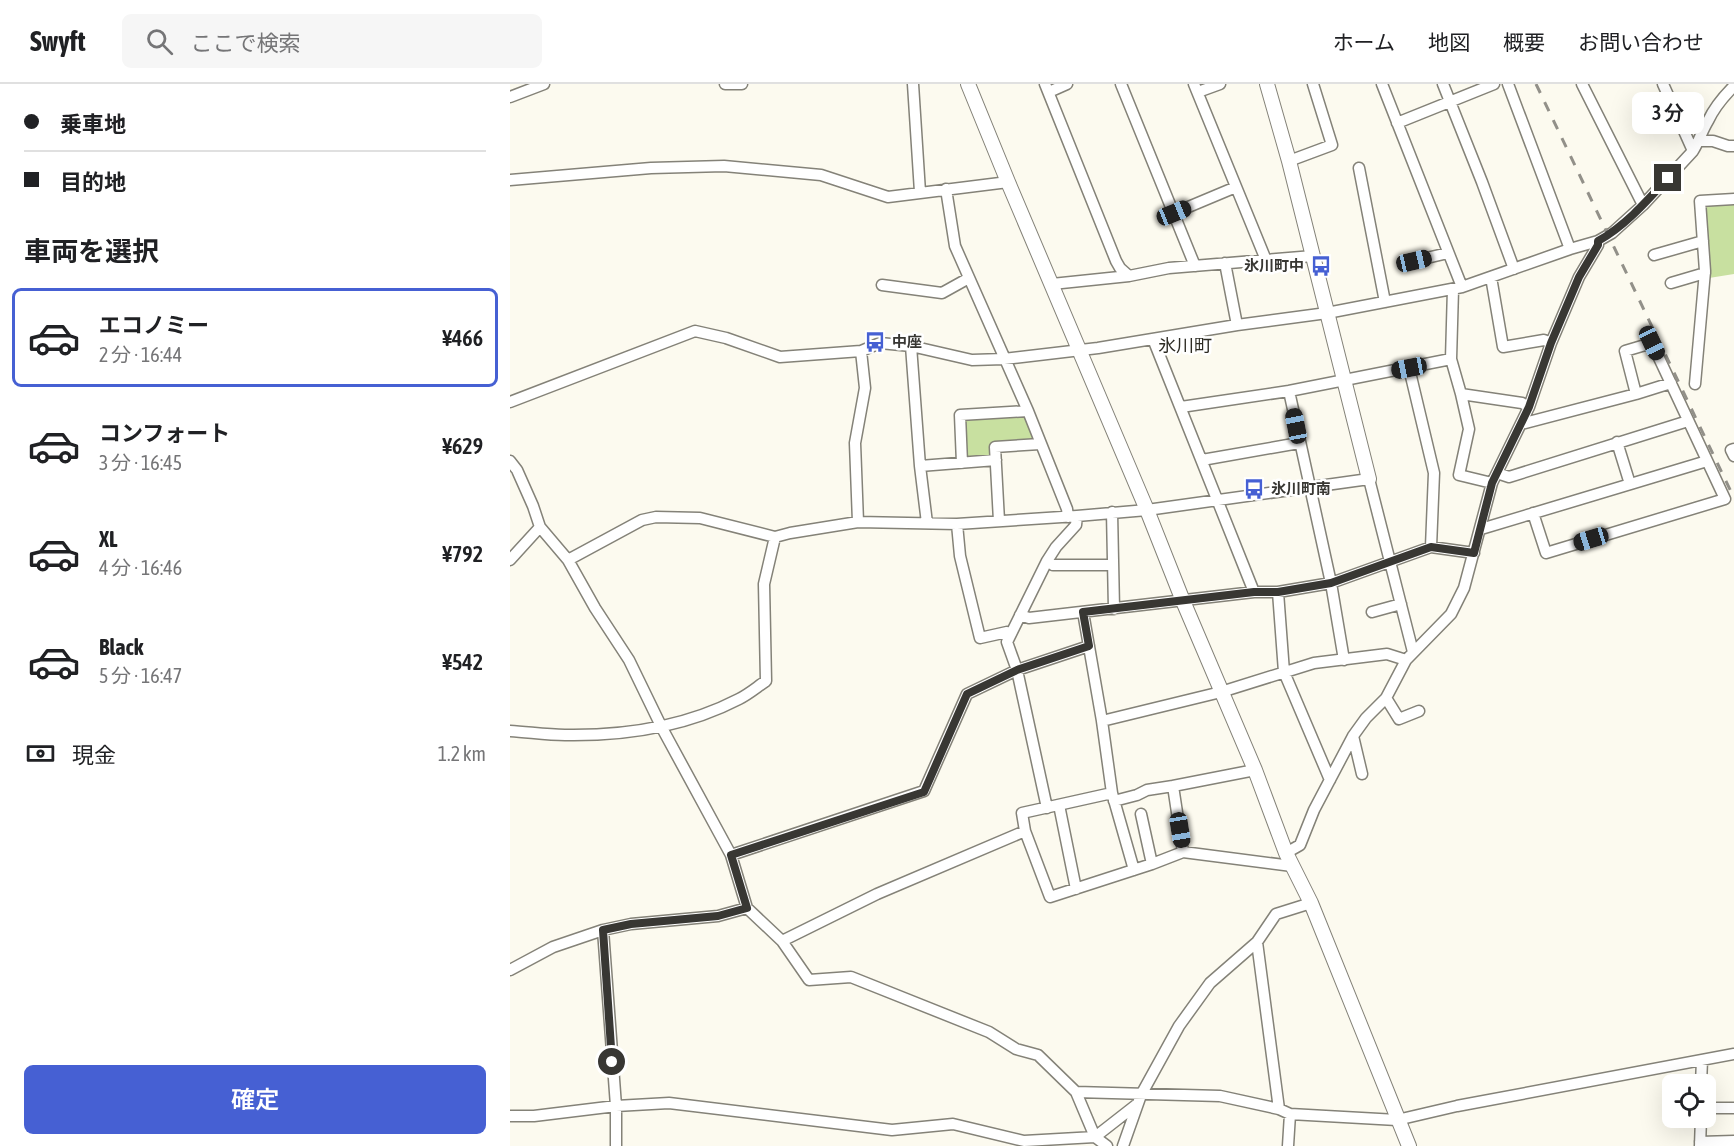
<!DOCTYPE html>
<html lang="ja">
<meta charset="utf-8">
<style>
body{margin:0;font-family:"Asap Condensed","Noto Sans JP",sans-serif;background:#f6f6f6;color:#202124;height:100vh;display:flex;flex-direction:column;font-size:22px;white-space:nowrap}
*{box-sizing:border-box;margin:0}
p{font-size:20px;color:#757577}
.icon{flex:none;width:33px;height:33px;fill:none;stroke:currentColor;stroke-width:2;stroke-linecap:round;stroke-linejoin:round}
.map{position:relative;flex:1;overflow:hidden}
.details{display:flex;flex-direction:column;background:#fff;width:510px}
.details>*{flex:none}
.guide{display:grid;align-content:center;height:132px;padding:0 24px;background:#fff}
.tools{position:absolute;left:1152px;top:990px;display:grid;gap:12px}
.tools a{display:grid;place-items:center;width:54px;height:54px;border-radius:9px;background:#fff;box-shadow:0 6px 24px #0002;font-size:30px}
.end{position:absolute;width:27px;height:27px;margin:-14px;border:8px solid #383733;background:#fff;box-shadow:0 0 0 3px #fff}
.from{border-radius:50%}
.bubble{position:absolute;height:42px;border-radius:9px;background:#fff;box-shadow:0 6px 24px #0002;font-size:20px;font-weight:600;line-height:42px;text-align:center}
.car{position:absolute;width:18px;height:36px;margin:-18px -9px;border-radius:8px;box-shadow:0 0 4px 2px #0007;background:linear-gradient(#222 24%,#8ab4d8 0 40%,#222 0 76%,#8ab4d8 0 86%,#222 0)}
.guide b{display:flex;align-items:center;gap:21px;height:57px;font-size:22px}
.guide b+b{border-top:2px solid #e0e0e0}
.guide i{width:15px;height:15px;background:#202124}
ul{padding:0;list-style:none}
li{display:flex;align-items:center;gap:18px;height:99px;margin:0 12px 9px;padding:0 12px;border:3px solid transparent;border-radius:9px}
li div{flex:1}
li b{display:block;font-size:22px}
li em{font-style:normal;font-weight:600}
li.active{border-color:#4660d3}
li>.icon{width:54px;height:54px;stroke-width:1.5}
h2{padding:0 24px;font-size:27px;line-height:72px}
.pay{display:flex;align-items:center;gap:15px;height:66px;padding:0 24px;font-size:22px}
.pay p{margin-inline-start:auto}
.action{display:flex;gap:12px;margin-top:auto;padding:12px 24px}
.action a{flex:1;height:69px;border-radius:9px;background:#4660d3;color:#fff;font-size:24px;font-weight:600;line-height:69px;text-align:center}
header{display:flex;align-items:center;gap:36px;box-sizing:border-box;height:84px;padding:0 30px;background:#fff;border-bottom:2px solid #e0e0e0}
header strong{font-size:28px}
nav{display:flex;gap:33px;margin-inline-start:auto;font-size:21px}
.search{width:420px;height:54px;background:#f6f6f6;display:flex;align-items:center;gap:15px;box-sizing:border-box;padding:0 21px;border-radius:9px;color:#757577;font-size:22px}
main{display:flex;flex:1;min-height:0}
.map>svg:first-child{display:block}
.green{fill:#c8e0a0}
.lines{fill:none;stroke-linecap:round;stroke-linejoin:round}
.minor-casing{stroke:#848278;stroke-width:13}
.tertiary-casing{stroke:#848278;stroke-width:16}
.minor{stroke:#fff;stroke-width:10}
.tertiary{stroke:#fff;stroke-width:14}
.rail{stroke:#929089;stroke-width:3;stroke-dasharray:10 10;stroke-linecap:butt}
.route{stroke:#383733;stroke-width:8}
.labels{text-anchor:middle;stroke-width:5;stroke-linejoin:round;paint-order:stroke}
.poi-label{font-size:15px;font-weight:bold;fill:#383733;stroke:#fff;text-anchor:start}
.quarter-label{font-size:18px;fill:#2d2b23;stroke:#fff}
</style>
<header>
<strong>Swyft</strong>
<div class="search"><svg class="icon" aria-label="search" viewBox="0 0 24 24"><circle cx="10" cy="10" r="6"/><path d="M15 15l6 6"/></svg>ここで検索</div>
<nav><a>ホーム</a><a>地図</a><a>概要</a><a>お問い合わせ</a></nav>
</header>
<main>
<section class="details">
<div class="guide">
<b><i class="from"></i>乗車地</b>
<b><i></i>目的地</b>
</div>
<h2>車両を選択</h2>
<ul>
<li class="active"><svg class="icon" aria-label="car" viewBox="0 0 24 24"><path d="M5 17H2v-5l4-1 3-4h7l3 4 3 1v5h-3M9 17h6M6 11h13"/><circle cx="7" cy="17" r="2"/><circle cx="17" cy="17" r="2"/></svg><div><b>エコノミー</b><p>2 分 · 16:44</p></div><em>¥466</em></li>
<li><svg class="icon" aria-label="car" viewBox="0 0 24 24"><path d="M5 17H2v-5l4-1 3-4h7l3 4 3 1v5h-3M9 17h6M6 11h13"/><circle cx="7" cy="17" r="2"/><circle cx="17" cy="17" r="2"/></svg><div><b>コンフォート</b><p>3 分 · 16:45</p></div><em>¥629</em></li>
<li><svg class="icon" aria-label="car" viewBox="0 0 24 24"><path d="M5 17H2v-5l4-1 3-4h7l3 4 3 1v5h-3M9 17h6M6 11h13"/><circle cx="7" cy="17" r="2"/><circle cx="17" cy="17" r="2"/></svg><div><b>XL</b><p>4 分 · 16:46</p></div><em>¥792</em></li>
<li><svg class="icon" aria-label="car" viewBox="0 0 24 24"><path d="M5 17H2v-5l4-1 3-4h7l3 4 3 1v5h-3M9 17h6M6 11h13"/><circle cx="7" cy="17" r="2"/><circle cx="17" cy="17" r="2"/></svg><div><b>Black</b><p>5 分 · 16:47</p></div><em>¥542</em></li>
</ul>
<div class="pay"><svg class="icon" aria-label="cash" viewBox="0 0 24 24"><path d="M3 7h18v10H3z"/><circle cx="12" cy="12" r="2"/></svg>現金<p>1.2 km</p></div>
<div class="action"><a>確定</a></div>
</section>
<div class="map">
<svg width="1224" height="1062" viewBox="0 0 1224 1062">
<rect width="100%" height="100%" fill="#fcfaef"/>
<path class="green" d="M1224,120v70l-25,4 -4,-69 3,-3z
M510,331l4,2 10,22 -42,6v9l-3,2 -20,3 -4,-3 -1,-34 2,-5z"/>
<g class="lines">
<g class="minor-casing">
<path id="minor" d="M215,0h17
M403,0l7,108
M535,0l71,177 4,7 9,8 40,-8 144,-12
M611,0l74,182
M684,0l72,176
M872,0l80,203
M933,0l39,98 32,87
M998,0l62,165
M1072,0l61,121
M1153,0l30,67
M539,8l18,-8
M688,8l22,-8
M0,13l34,-13
M887,39l97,-39
M1189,57h14l15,5h6
M779,77l43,-16 -19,-61
M849,84l26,134
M0,96l141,-12 73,-2 97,9 67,22 120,-15
M436,105l9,57 73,165 39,98 1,8
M664,129l62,-26
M1144,171l49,-14
M904,177l34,-8
M715,179l12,62
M981,193l12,70 41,-7 7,3
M1161,199l34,-10
M542,200l77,-8
M372,201l60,8 27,-15
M643,255l101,253
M401,262l9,120 7,57
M941,275l10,35 8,35 -10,46 33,8
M899,284l25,105 -3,74
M1185,300l10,-113 -5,-70 34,-2
M779,307l42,192 13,77
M951,310l61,9 7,4
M0,318l185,-71 31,7 54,19 81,-6 19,-8 31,3 61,14 32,-1 94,-11 139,-23 90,-12 135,-26 108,-38 28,-8 14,-8 31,-28 50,-54c6,-10 9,-20 15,-30 6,-13 16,-25 26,-35
M671,323l108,-16 162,-32 2,-70
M1011,340l115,-30 35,-11
M1107,358l13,42
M1224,365l-3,1 3,6
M692,376l97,-17
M0,377l7,9 16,36 7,21 28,33 27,48 34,52 33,68 69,127 16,53 -29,8 -87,8 -28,6 -50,17 -43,23
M452,379l-2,-48 68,-4
M410,382l76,-6
M987,389l12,4 179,-56
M602,428l2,97
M1023,429l13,40 179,-54 -73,-156 -27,8 11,43
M489,437l-4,-74 45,-3
M348,438l-3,-79 10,-55 -4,-37
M447,440l3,32 20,82 27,-6 4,1
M971,445l226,-68
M0,476l30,-33
M58,476l74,-40 14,-3 44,1 75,19 15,-4 68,-11 99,2 120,-8 70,-6 222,-31 44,173
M537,477l6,4h60
M768,508l6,80 46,108
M573,528l19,109
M862,528l29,-8
M510,531l9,3 225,-26h24l53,-9 100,-36 43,6
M876,614l13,21 20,-8
M0,647c18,1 37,4 55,4 60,1 120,-8 174,-36 10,-5 18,-12 27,-18l-2,-97 11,-47
M843,652l9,38
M602,709l22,77
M604,717l23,-6 10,-5 26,-4
M549,721l17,84
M537,724l-30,-138 72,-24
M631,730l11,50
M673,768l-10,-66 82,-16
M776,769l14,-8 14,-35 39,-74 13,-18 20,-20 20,-38 45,-46 13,-26 28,-105 37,-76 22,-64 28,-66 19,-32v-4
M221,771l193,-64 43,-97 50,-24 -10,-28 40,-81 9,-14 20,-22 1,-9
M782,782l-109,-14 -31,12 -102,33 -25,-66 -3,-18 90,-20 -10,-72 119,-29 93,-29 73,-9 19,6
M237,824l35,33 27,39 42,-3 138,55 27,17 22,6 38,37 144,4 59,13 11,5 107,6 60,-14 277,-52
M93,846l13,176v40
M272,857l95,-47 148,-63
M747,858l22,167
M1191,1000l1,-24
M566,1008l19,45 12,9
M1196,1024h28
M0,1032h24l82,-10 53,-3 223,27 61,-6 71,17 71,-4 41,-32
M1190,1058l34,-1
M613,1062l18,-51 38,-69 31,-43 47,-41 19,-28 35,-11
M778,1062l2,-32
M1190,1062l1,-28"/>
</g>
<g class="tertiary-casing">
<path id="tertiary" d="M458,0l40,98 139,328 36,91 72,169 31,83 25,50 98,243
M757,0l22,77 80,318"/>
</g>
<use href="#minor" class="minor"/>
<use href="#tertiary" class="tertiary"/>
<path class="rail" d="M1026,0l198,414"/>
</g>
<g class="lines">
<path class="route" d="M102,978l-9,-132 28,-6 87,-8 29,-8 -16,-53 193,-63 43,-98 50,-24 72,-24 -6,-34 171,-20h24l53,-9 100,-36 43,6 18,-70 37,-76 22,-64 28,-66 19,-32v-4c27,-15 49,-40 70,-63"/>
</g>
<defs>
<g id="bus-bare" transform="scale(1.62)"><path d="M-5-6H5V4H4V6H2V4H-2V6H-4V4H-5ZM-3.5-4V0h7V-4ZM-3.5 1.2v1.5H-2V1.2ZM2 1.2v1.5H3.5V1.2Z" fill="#4660d3" stroke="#fff" stroke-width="2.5" paint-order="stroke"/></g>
</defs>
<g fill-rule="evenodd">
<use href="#bus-bare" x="811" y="182"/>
<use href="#bus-bare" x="365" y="258"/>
<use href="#bus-bare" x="744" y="405"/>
</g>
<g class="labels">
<g class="poi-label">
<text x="794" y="187" text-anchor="end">氷川町中</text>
<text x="382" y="263">中座</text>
<text x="761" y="410">氷川町南</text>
</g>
<g class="quarter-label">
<text x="675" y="268">氷川町</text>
</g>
</g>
</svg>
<div class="tools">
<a><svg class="icon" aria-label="locate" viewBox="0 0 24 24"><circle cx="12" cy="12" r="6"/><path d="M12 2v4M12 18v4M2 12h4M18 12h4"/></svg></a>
</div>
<i class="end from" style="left:102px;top:978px"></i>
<i class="end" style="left:1158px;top:94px"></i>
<div class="bubble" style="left:1122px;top:8px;width:72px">3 分</div>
<i class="car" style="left:664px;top:129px;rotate:68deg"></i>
<i class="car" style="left:904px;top:177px;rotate:77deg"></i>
<i class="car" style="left:1142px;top:259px;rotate:155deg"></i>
<i class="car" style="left:899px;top:284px;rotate:259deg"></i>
<i class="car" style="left:786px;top:342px;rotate:349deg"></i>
<i class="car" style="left:1081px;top:455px;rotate:253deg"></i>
<i class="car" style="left:670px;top:746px;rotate:171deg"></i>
</div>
</main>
